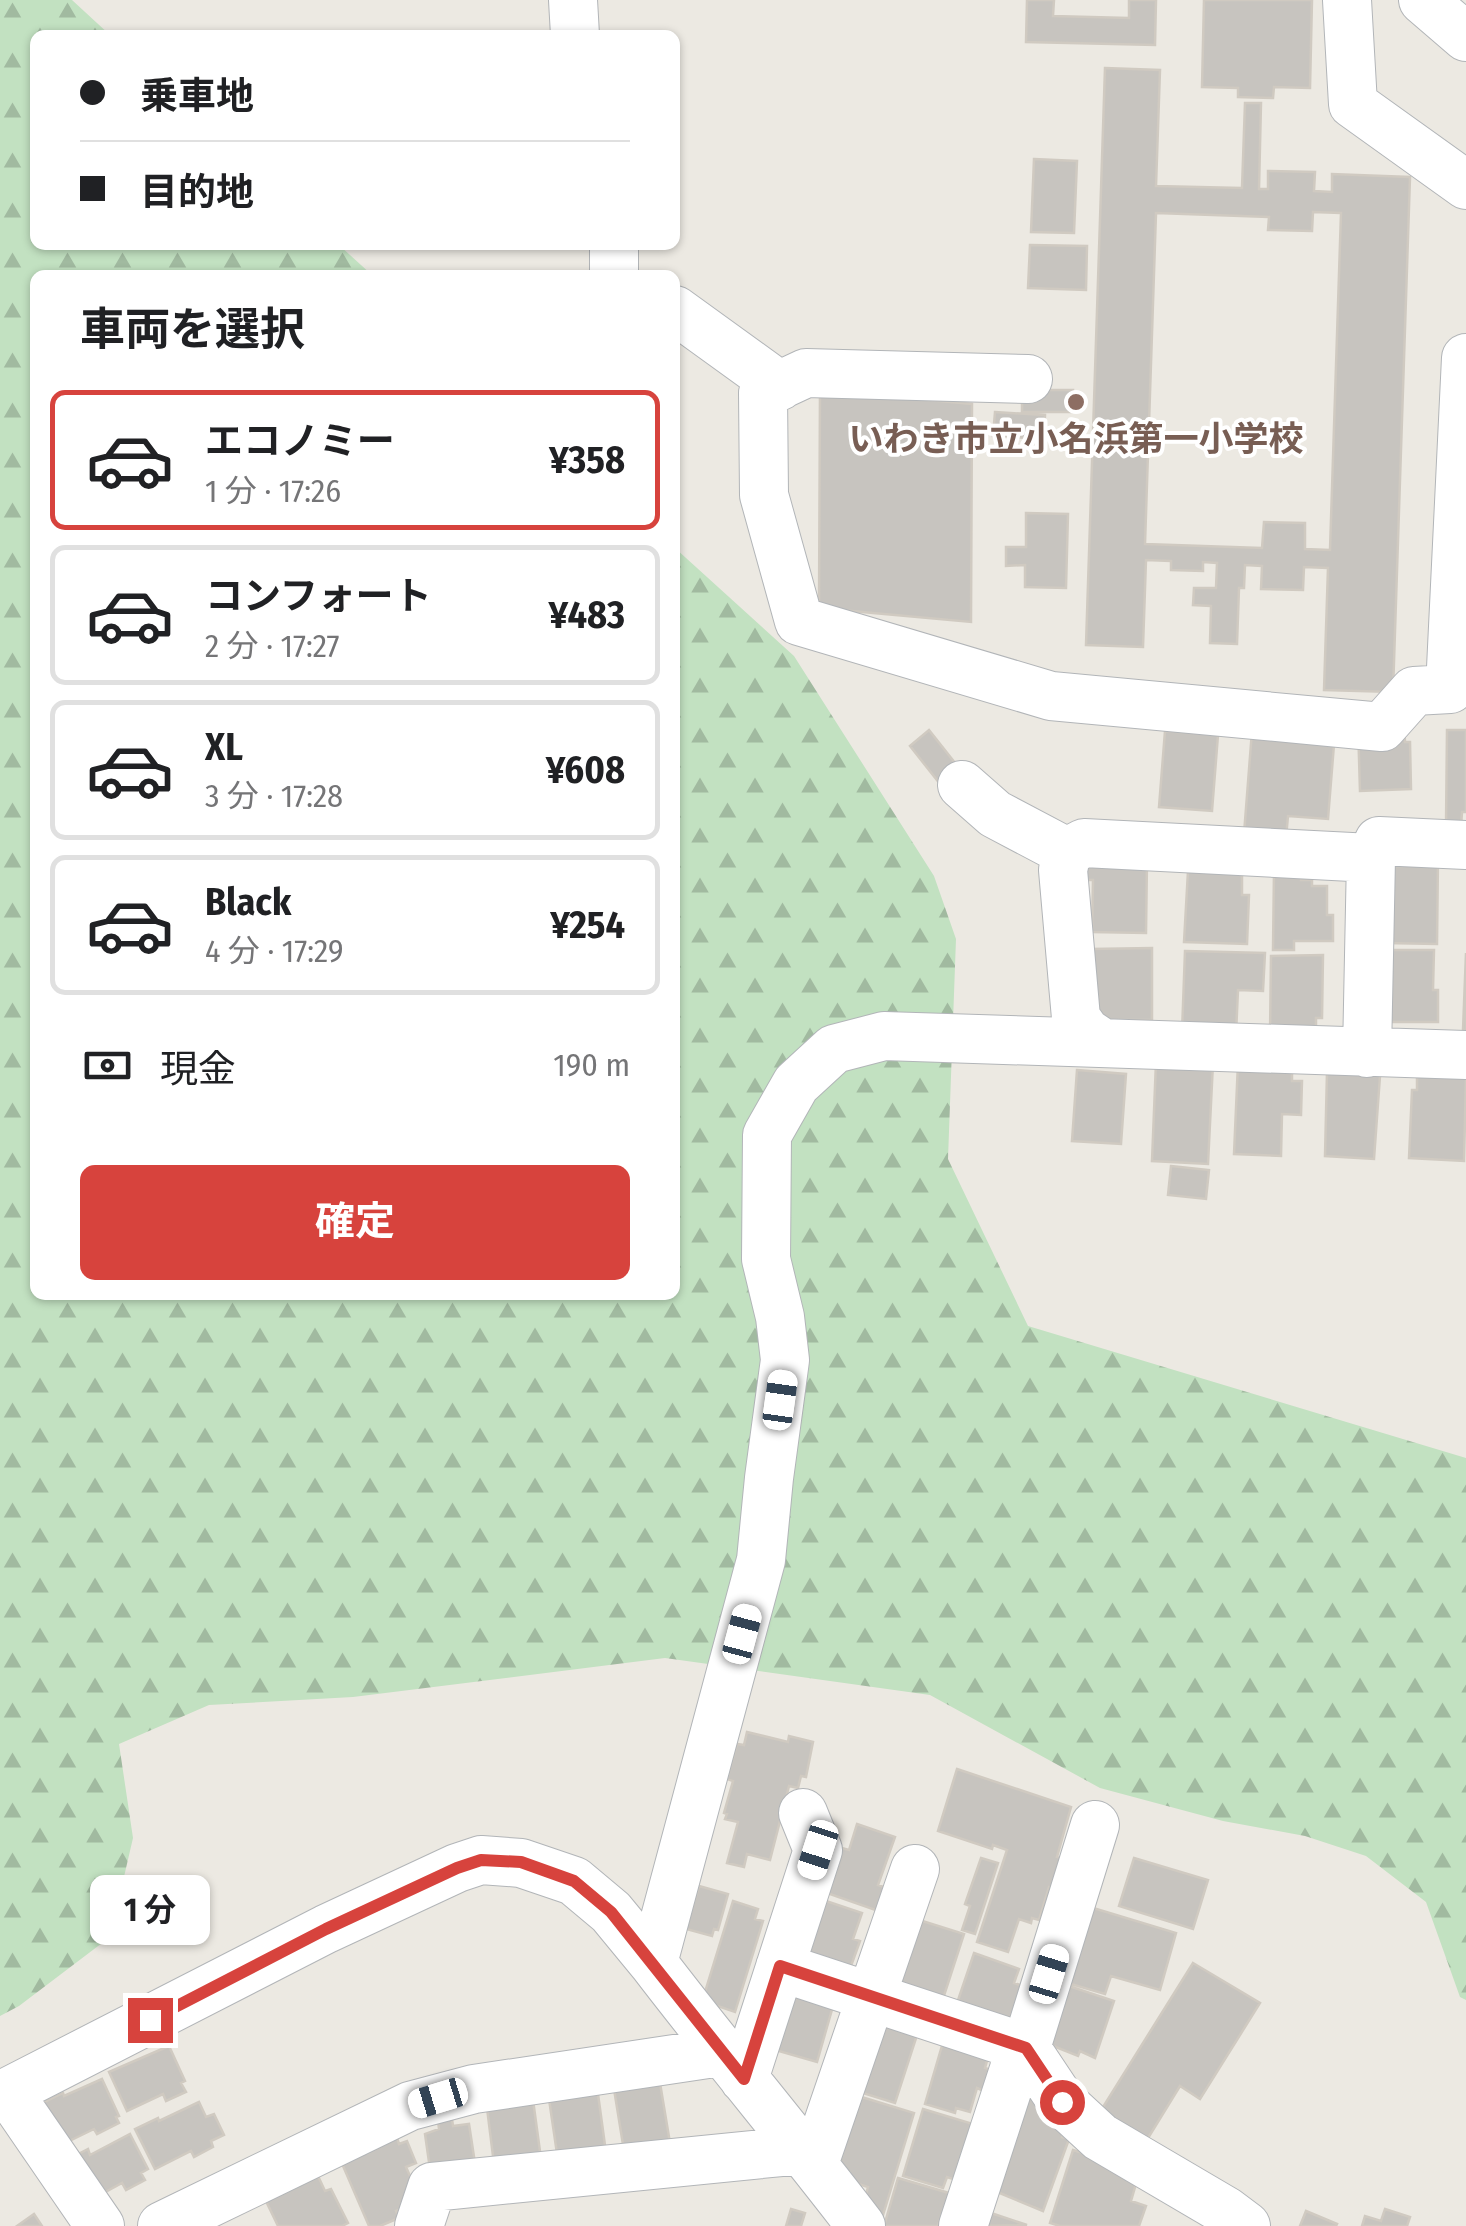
<!DOCTYPE html>
<html lang="ja">
<meta charset="utf-8">
<style>
body{margin:0;font-family:"Fira Sans Condensed","Noto Sans JP",sans-serif;background:#f6f6f6;color:#202124;height:100vh;display:flex;flex-direction:column;font-size:38px;white-space:nowrap}
*{box-sizing:border-box;margin:0}
p{font-size:32px;color:#757577}
.icon{flex:none;width:55px;height:55px;fill:none;stroke:currentColor;stroke-width:2;stroke-linecap:round;stroke-linejoin:round}
.map{position:relative;flex:1;overflow:hidden}
.panel{position:absolute;left:30px;top:270px;width:650px;height:1030px;display:flex;flex-direction:column;background:#fff;border-radius:15px;box-shadow:0 2px 8px #0004}
.panel>*{flex:none}
.top-card{position:absolute;left:30px;top:30px;width:650px;height:220px;border-radius:15px;box-shadow:0 2px 8px #0004;display:grid;align-content:center;height:220px;padding:0 50px;background:#fff}
.end{position:absolute;width:45px;height:45px;margin:-22px;border:12px solid #d7433d;background:#fff;box-shadow:0 0 0 5px #fff}
.from{border-radius:50%}
.bubble{position:absolute;height:70px;border-radius:15px;background:#fff;box-shadow:0 2px 8px #0004;font-size:32px;font-weight:700;line-height:70px;text-align:center}
.car{position:absolute;width:30px;height:60px;margin:-30px -15px;border-radius:12px;box-shadow:0 0 8px 2px #0007;background:linear-gradient(#fff 24%,#345 0 40%,#fff 0 76%,#345 0 86%,#fff 0)}
.top-card b{display:flex;align-items:center;gap:35px;height:95px;font-size:38px}
.top-card b+b{border-top:2px solid #e0e0e0}
.top-card i{width:25px;height:25px;background:#202124}
ul{padding:0;list-style:none}
li{display:flex;align-items:center;gap:30px;height:140px;margin:0 20px 15px;padding:0 30px;border:5px solid #e0e0e0;border-radius:15px}
li div{flex:1}
li b{display:block;font-size:38px}
li em{font-style:normal;font-weight:700}
li.on{border-color:#d7433d}
li>.icon{width:90px;height:90px;stroke-width:1.5}
h2{padding:0 50px;font-size:45px;line-height:120px}
.pay{display:flex;align-items:center;gap:25px;height:110px;padding:0 50px;font-size:38px}
.pay p{margin-inline-start:auto}
.primary-button{display:flex;gap:20px;margin-top:auto;padding:20px 50px}
.primary-button a{flex:1;height:115px;border-radius:15px;background:#d7433d;color:#fff;font-size:40px;font-weight:700;line-height:115px;text-align:center}
.map>svg:first-child{display:block}
.forest{fill:url(#forest-firs)}
.building{fill:#c7c4bf;stroke:#d0cac1;stroke-width:2.5;fill-rule:evenodd}
.lines{fill:none;stroke-linecap:round;stroke-linejoin:round}
.minor-casing{stroke:#b2b5b8;stroke-width:50}
.minor{stroke:#fff;stroke-width:48}
.route{stroke:#d7433d;stroke-width:12}
.education-dot{fill:#8d6e63;stroke:#fff;stroke-width:4}
.labels{text-anchor:middle;stroke-width:8;stroke-linejoin:round;paint-order:stroke}
.education-label{font-size:35px;font-weight:bold;fill:#785e54;stroke:#fff}
</style>
<div class="map">
<svg width="1466" height="2226" viewBox="0 0 1466 2226">
<defs>
<pattern id="forest-firs" width="22" height="20" patternUnits="userSpaceOnUse" patternTransform="scale(2.5)"><rect width="22" height="20" fill="#c2e1c1"/><path d="M5 1l3.5 6h-7zM16 11l3.5 6h-7z" fill="#a1baa0"/></pattern>
</defs>
<rect width="100%" height="100%" fill="#ece9e2"/>
<path class="forest" d="M0,0h72l38,35h-75v210h304l33,30h-337v1020h640v-747l119,108 140,220 22,63 -8,220 80,167 438,132v542l-6,-3 -34,-95 -60,-46 -61,-20 -82,-15 -123,-33 -170,-93 -265,-37 -312,39 -144,8 -90,39 14,94 -23,99 -91,69 -19,10z"/>
<path class="building" d="M1027,0h27l-1,16 76,2v-18h27l-1,45 -129,-3z
M1204,0h108l-2,88 -36,-1 -1,11 -35,-1v-9l-36,-1z
M1105,68l55,2 -4,116 86,2 3,-85h16l-2,86h9v-18l47,1 -1,19 18,1v-18l78,3 -17,515 -69,-2 4,-122 -24,-1 -1,23 -42,-1 1,-23 -17,-1 -1,23h-5l-2,56 -27,-1 1,-37 -18,-1 1,-17h22l1,-25 -14,-1v9l-32,-1v-9l-25,-1 -3,87 -57,-2zM1313,212l28,1 -11,337 -25,-1v-26l-41,-1 -2,26 -117,-4 11,-331 113,4 -1,13 44,1z
M1034,159l43,2 -3,72 -43,-1z
M1030,245l57,1 -1,44 -58,-2z
M820,390l152,14 -1,218 -152,-14z
M1022,390h51l-1,22h-50z
M995,412l50,3 -1,24 -51,-3z
M1026,513l42,1 -2,74 -41,-1v-22l-19,1v-19h20z
M1253,718l82,14 -7,87 -40,-3 -2,22 -42,-4z
M1404,723l1,19h5l1,47 -51,2 -2,-66z
M929,730l34,43 -19,16 -34,-43z
M1447,730h19v82h-4l-1,15 -15,-1z
M1165,731l53,4 -6,76 -53,-4z
M1402,858l36,1 -1,85 -52,-1 1,-77h16z
M1147,860l-1,73 -54,-1 1,-52h-11v-13z
M1188,871l54,2v22h7l-2,49 -63,-2z
M1274,871h28l-1,9h11v6h15v29h6v26h-39v9h-21z
M1152,948v72h-55l1,-22 -7,-1v-48z
M1383,950h51l-1,40h5v32h-56z
M1185,951l80,2 -2,38 -25,-1 -2,44 -54,-2z
M1466,953v77h-3z
M1323,955l-1,63h-6v18l-46,-1 1,-79z
M1156,1062l57,1 -5,101 -56,-3z
M1238,1063l54,2v16h10l-1,34 -19,-1 -1,42 -47,-2z
M1077,1070l49,4 -5,70 -49,-3z
M1327,1072l53,4 -6,83 -49,-3z
M1417,1075l49,2 -2,84 -55,-3 3,-68h5z
M1171,1166l38,4 -3,29 -38,-4z
M747,1732l41,10 1,-6 24,6 -7,35 -5,-1 -3,12 -9,-2 -19,74 -23,-6 -3,13 -17,-4 11,-41 -13,-3 2,-5 -3,-1 9,-32 -6,-2 10,-35 7,1z
M957,1769l114,38 -14,50 14,4 -9,30 -13,-4 -10,33 -7,-2 -1,5 -12,-4 -11,33 -31,-10 30,-92 -14,-5 -1,4 -54,-18z
M857,1824l38,13 -17,48 11,4 -8,23 -54,-19 15,-45 7,2z
M981,1858l17,5 -23,71 -13,-4 8,-24 -5,-2z
M1134,1858l74,22 -15,49 -74,-23z
M699,1886l29,8 -10,36 -4,-1 -2,7 -26,-7z
M820,1899l42,14 -9,26 7,2 -9,25 -54,-17z
M733,1901l25,8 -3,10 8,2 -28,91 -38,-13 8,-7z
M1080,1904l96,29 -16,57 -49,-14 -6,18 -48,-14z
M916,1919l48,15 -24,74 -47,-14z
M974,1953l45,16 -5,14 9,3 -17,42 -52,-16z
M1193,1963l67,40 -60,96 -20,-13 -35,57 -47,-28z
M1057,1982l57,19 -19,57 -15,-7 -2,5 -40,-16z
M793,1987l42,12 -18,63 -42,-12z
M876,2019l42,13 -23,71 -42,-13z
M946,2032l44,18 -5,18 6,2 -7,21 -7,-3 -7,24 -14,-4 -1,5 -30,-9z
M169,2046l16,35 -4,2 5,9 -20,9 -3,-7 -36,17 -18,-39z
M1030,2070l35,48 -3,19 7,2 -26,72 -53,-22z
M102,2079l17,37 -3,1 3,6 -22,11 -3,-5 -37,18 -29,-37 35,-17 1,3z
M660,2083l11,66 -46,8 -11,-68z
M598,2094l9,66 -48,7 -10,-68z
M855,2095l59,18 -31,102 -21,-5 6,-23 -22,-7 3,-8 -16,-5z
M533,2100l9,66 -47,6 -8,-64z
M199,2102l7,15 8,-3 10,21 -13,6 2,6 -19,10 -3,-6 -36,18 -20,-40 23,-11 1,3z
M923,2109l50,15 -17,56 -9,-3 -4,11 -40,-12z
M452,2119l1,7 16,-2 7,46 -45,6 -6,-42 14,-5 -1,-9z
M130,2134l18,35 -7,4 4,7 -19,10 -4,-7 -35,19 -22,-41 23,-12 2,6z
M397,2138l2,6 8,-3 9,22 -10,4 15,34 -25,10 3,7 -19,8h-11l-29,-67 26,-11 2,5z
M1073,2150l54,17 11,10 -7,24 15,5 -7,20h-79l-10,-3z
M318,2176l7,15 6,-2 17,34 -6,3h-64l-12,-25z
M898,2178l61,18 -18,20 -3,10h-54z
M791,2209l14,4 -4,13h-15z
M1385,2209l25,8 -3,9h-45l3,-10 16,5z
M1306,2211l31,13 -1,2h-36z
M988,2212l39,13 -44,1z
M34,2214l8,12h-25z"/>
<g class="lines">
<g class="minor-casing">
<path id="minor" d="M573,0l2,35
M1347,0l6,104 113,81
M1423,0l43,37
M614,245v30
M675,310l105,76
M1028,379l-222,-6 -43,20 1,102 35,126 252,75 331,31 32,-36 36,-2 16,-331
M962,785l33,29 72,38
M1101,1042l-15,-10 -10,-14 -13,-148 4,-18 17,-9 287,15
M1367,1053l4,-195 8,-17 87,4
M780,1967l246,81 36,54 38,35 126,74 20,15
M744,2079l74,-229 -15,-37
M8,2092l92,134
M0,2096l326,-167 131,-61 24,-8 40,3 53,18 37,31 42,51
M814,2164l101,-295
M162,2226l248,-120 64,-17 247,-37
M419,2226l13,-39 370,-37
M861,2226c-68,-89 -140,-174 -208,-263l108,-403 8,-82 16,-118 -5,-43 -14,-58 1,-124 29,-51 38,-35 50,-13 582,19
M963,2226l55,-169 8,-9 69,-223"/>
</g>
<use href="#minor" class="minor"/>
</g>
<g class="lines">
<path class="route" d="M150,2020l176,-91 131,-61 24,-8 40,2 53,19 37,31 133,167 36,-113 246,82 36,54"/>
</g>
<circle class="education-dot" cx="1076" cy="402" r="10"/>
<g class="labels">
<g class="education-label">
<text x="1076" y="451">いわき市立小名浜第一小学校</text>
</g>
</g>
</svg>
<i class="end from" style="left:1062px;top:2102px"></i>
<i class="end" style="left:150px;top:2020px"></i>
<div class="bubble" style="left:90px;top:1875px;width:120px">1 分</div>
<i class="car" style="left:780px;top:1400px;rotate:8deg"></i>
<i class="car" style="left:742px;top:1634px;rotate:15deg"></i>
<i class="car" style="left:818px;top:1850px;rotate:198deg"></i>
<i class="car" style="left:1049px;top:1974px;rotate:17deg"></i>
<i class="car" style="left:438px;top:2098px;rotate:253deg"></i>
<div class="top-card">
<b><i class="from"></i>乗車地</b>
<b><i></i>目的地</b>
</div>
<section class="panel">
<h2>車両を選択</h2>
<ul>
<li class="on"><svg class="icon" aria-label="car" viewBox="0 0 24 24"><path d="M5 17H2v-5l4-1 3-4h7l3 4 3 1v5h-3M9 17h6M6 11h13"/><circle cx="7" cy="17" r="2"/><circle cx="17" cy="17" r="2"/></svg><div><b>エコノミー</b><p>1 分 · 17:26</p></div><em>¥358</em></li>
<li><svg class="icon" aria-label="car" viewBox="0 0 24 24"><path d="M5 17H2v-5l4-1 3-4h7l3 4 3 1v5h-3M9 17h6M6 11h13"/><circle cx="7" cy="17" r="2"/><circle cx="17" cy="17" r="2"/></svg><div><b>コンフォート</b><p>2 分 · 17:27</p></div><em>¥483</em></li>
<li><svg class="icon" aria-label="car" viewBox="0 0 24 24"><path d="M5 17H2v-5l4-1 3-4h7l3 4 3 1v5h-3M9 17h6M6 11h13"/><circle cx="7" cy="17" r="2"/><circle cx="17" cy="17" r="2"/></svg><div><b>XL</b><p>3 分 · 17:28</p></div><em>¥608</em></li>
<li><svg class="icon" aria-label="car" viewBox="0 0 24 24"><path d="M5 17H2v-5l4-1 3-4h7l3 4 3 1v5h-3M9 17h6M6 11h13"/><circle cx="7" cy="17" r="2"/><circle cx="17" cy="17" r="2"/></svg><div><b>Black</b><p>4 分 · 17:29</p></div><em>¥254</em></li>
</ul>
<div class="pay"><svg class="icon" aria-label="cash" viewBox="0 0 24 24"><path d="M3 7h18v10H3z"/><circle cx="12" cy="12" r="2"/></svg>現金<p>190 m</p></div>
<div class="primary-button"><a>確定</a></div>
</section>
</div>
